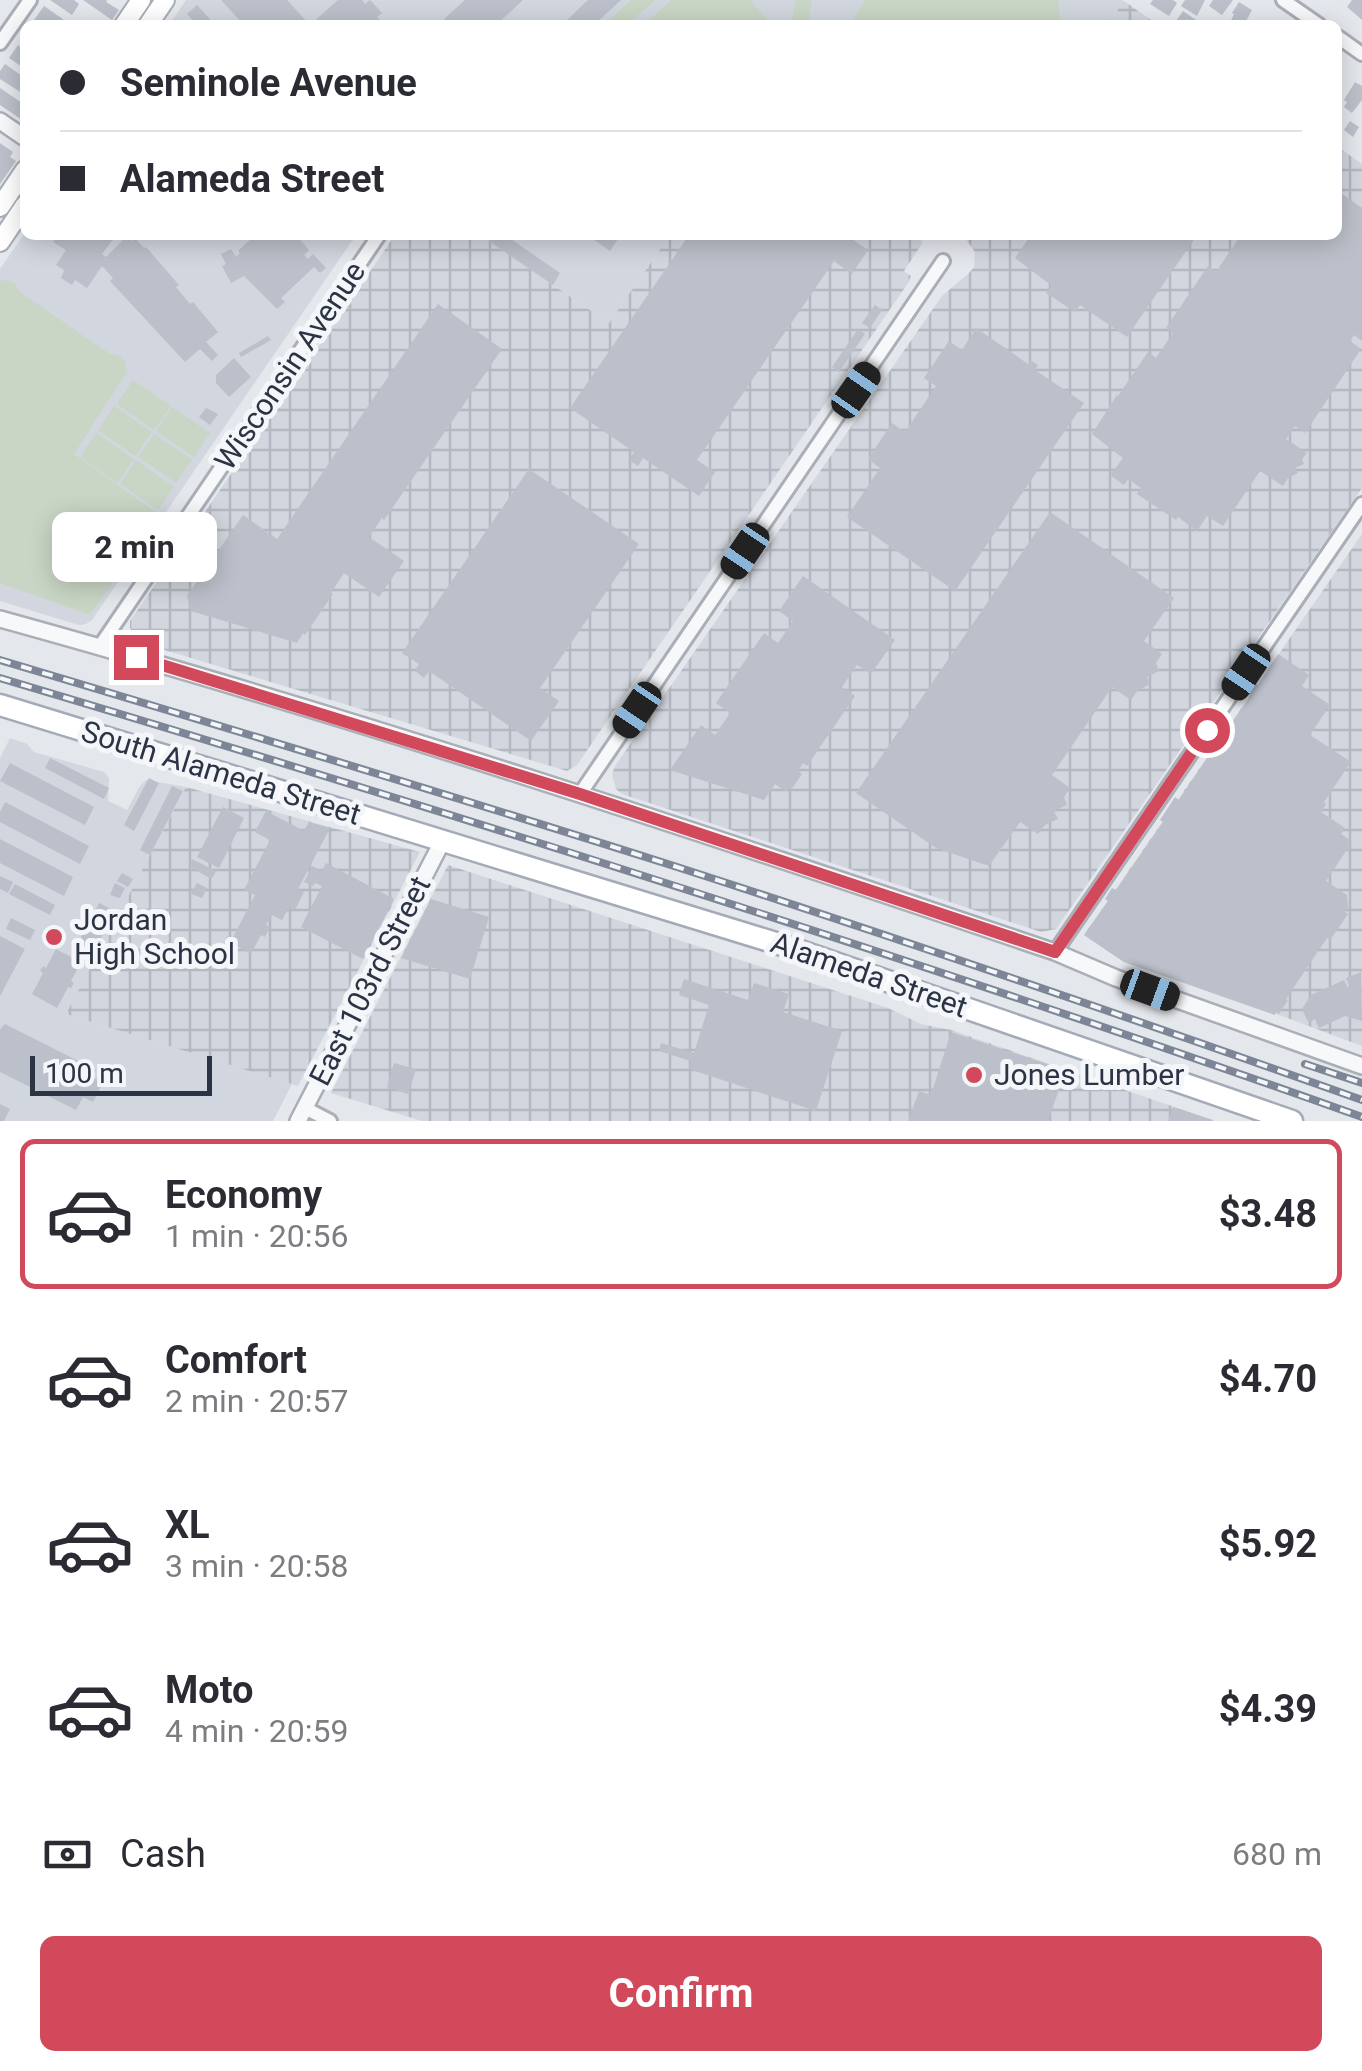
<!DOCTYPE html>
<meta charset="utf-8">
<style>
body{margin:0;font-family:Roboto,sans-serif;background:#f2f2f3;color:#2b2b33;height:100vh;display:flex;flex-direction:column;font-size:38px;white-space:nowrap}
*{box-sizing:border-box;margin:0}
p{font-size:32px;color:#7c7c81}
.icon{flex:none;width:55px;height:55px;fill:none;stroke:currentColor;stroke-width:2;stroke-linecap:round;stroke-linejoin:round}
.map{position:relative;height:1121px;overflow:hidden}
.panel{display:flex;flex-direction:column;background:#fff;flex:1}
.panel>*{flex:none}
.hud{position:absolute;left:20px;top:20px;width:1322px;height:220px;border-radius:15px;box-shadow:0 5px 25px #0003;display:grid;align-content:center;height:220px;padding:0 40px;background:#fff}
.scale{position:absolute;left:30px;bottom:25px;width:182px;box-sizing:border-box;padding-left:10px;border:5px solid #2b3445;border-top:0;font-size:28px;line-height:35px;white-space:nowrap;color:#2b3445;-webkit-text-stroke:8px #f4f6f9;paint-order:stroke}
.end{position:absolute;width:45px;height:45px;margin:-22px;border:12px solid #d1495b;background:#fff;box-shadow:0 0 0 5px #fff}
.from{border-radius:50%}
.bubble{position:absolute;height:70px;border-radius:15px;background:#fff;box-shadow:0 5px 25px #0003;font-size:32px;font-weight:700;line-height:70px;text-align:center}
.car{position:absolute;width:30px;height:60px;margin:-30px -15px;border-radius:12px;box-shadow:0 0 8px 2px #0007;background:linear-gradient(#222 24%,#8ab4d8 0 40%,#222 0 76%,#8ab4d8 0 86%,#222 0)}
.hud b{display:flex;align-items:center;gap:35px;height:95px;font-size:38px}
.hud b+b{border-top:2px solid #e1e1e2}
.hud i{width:25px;height:25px;background:#2b2b33}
ul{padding:18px 0 0;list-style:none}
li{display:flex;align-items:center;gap:30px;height:150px;margin:0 20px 15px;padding:0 20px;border:5px solid transparent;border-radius:15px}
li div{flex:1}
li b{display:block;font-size:38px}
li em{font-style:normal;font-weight:700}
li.active{border-color:#d1495b}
li>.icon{width:90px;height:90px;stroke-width:1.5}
.pay{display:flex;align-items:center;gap:25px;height:110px;padding:0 40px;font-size:38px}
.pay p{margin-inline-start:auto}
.primary-button{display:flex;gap:20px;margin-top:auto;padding:20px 40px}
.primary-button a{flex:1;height:115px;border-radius:15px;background:#d1495b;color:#fff;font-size:40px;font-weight:700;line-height:115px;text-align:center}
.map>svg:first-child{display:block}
.built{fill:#d2d6de}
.industrial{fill:url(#industrial-grid)}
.pitch{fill:#c9d6c5}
.building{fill:#bbc0ca}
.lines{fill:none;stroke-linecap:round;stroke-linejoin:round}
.minor-casing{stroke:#a9aeb7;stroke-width:18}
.tertiary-casing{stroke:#a9aeb7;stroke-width:20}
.secondary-casing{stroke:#a9aeb7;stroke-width:22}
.primary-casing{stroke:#a3abb8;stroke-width:25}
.minor{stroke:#f7f8fa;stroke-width:12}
.tertiary{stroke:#f7f8fa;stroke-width:15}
.secondary{stroke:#fff;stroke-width:18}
.primary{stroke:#fff;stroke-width:20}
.rail-casing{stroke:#7d8696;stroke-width:8}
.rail{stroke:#f4f6f9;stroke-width:4;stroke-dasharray:11;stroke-linecap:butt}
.route{stroke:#d1495b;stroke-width:12}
.poi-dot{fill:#d1495b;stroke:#f4f6f9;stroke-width:4}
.labels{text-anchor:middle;stroke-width:10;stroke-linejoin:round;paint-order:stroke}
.street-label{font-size:30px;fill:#2b3445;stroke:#f4f6f9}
.poi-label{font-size:30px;fill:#2b3445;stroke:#f4f6f9;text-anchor:start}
</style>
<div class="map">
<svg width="1362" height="1121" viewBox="0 0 1362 1121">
<defs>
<pattern id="industrial-grid" width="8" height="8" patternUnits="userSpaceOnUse" patternTransform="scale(2.5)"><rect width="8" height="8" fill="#d2d6de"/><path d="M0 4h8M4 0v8" fill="none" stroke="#b4b8c0"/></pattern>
</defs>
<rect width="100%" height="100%" fill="#e4e7ec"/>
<path class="built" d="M186,0h936l2,1 -17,24h-938z
M25,233v2h331l-264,385 -6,4 -7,1 -79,-24v-332z
M480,235h190l-61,88z
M10,738l17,6 7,8 70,20 5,6 -1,23 19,9 13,-24 6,-6 40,7 -119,227 225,70 -19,37h-273v-363z"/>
<path class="industrial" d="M1124,1l34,24h-51z
M1338,147l24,17v324l-306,441 -15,3 -419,-138 -6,-5 -4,-15 3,-8 327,-470 27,-23 5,-6 1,-15 -12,-17h375z
M395,235h85l129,88 61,-88h243l10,7 -19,29 7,5 -3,7 -331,482 -10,6 -429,-129 -8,-14v-7z
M1362,534v512l-91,-34 -147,-50 -40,-27z
M186,787l234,65 -122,234 -232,-72z
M448,865l440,143 33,16 30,6 264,91h-793l-91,-28z"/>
<path class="pitch" d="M631,0h24l-28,25h-23z
M671,0h79l22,25h-128z
M796,0h16l-4,25h-17z
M866,0h192l3,25h-212z
M8,280l7,4 6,9 89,61 8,1 7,6 2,11 -53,82 86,61 -70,100 -90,-32v-302z
M133,380l38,26 -17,24 -37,-26z
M114,406l38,26 -17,24 -37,-26z
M172,407l38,26 -16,24 -38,-26z
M96,433l38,26 -17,24 -37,-26z
M154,434l38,26 -16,23 -38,-26z
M136,460l38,27 -16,23 -38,-26z"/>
<path class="building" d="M50,0h24l5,4 -7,11z
M83,0h24l-1,2 13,8 -7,10z
M221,0h66l23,25h-66z
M338,0h24l3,4 5,-4 12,13 -5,4 6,6 3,-3 4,5h-80z
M465,0h58l-27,25h-46l-6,-6z
M588,0h33l-27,25h-25l-3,-4z
M1153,0h20l4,3 -8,13 -19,-12z
M1185,0h20l-8,16 -16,-10z
M1213,0h20l-11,15 -13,-9z
M1352,0h10v20l-15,-13z
M1239,2l13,8 -8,15h-15l5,-11 -2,-1z
M197,5l18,20h-18l-10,-11z
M44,6l23,16 -3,3h-23l-7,-5z
M1183,11l13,9 -3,5h-11l-6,-4z
M18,45l7,5v19l-16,-11z
M5,64l20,14v17l-25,-16v-8z
M1355,82l7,4v14l-10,13 -8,-6 3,-5 -3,-2z
M0,88l25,17v17l-25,-17z
M1350,121l9,6 -6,10 -9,-7z
M0,143l13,9 -3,5 6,4 -16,23z
M1338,191l24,17v133l-8,-6 -4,6 11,8 -56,84 -10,-7 -9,13 21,14 -5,6 2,5 -9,4 3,5 -10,5 -5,8 -23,-15 -37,55 -16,-10 -10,15 -19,-14 -2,3 -39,-26 4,-6 -13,-9 -4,6 -14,-10 13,-17 -31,-24 25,-39 1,1 30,-44 8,6 17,-25 -7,-5 42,-62 8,6 25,-37h97z
M58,235h53l3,3 -12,16 4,3 21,-21 5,5 3,-3 9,10 2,-1 33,38 -3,2 14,17 3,-2 25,30 -12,10 12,13 -6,6 -12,-12 -15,13 -75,-81 3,-3 -11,-12 -15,22 -12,-8 -3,5 -11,-7 3,-8 -8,-5 10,-15 -13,-8z
M255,235h41l13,15 -5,5 4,4 5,-5 13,14 -6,5 -6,-6 -33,31 4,4 -8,7 -33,-33 -13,7 -9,-17 4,-2 -5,-10 10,-5 5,8 4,-4 -2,-2z
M480,235h25l55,38 -7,12z
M587,235h25l6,4 -8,12z
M689,235h157l22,15 -16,24 -18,-13 -137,199 18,12 -16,24 -56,-38 -5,8 -9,-6 5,-8 -64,-44z
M1031,235h166l-70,102 -47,-32 -5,7 -29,-19 6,-7 -37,-28z
M438,304l64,45 -118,171 -2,-2 -13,19 35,24 -25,36 -35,-24 -13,20 2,1 -28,41 -2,-2 -6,10 -106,-32 -4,-15 56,-81 34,24z
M875,305l7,5 -12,18 -8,-5z
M976,328l52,36 2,-4 8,5 -3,5 49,33 -129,188 -108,-74 33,-49 -12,-9 24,-36 13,9 31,-46 -12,-8 25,-37 13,9z
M858,329l7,5 -26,38 -7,-5z
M268,336l3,4 -30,17 -2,-4z
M234,358l17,19 -22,20 -13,-14v-8z
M206,408l12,6 -8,11 -11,-8z
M529,469l110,75 -99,144 19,13 -28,40 -102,-70 -5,7 -9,-7 4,-7 -17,-11z
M1050,512l124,86 -30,43 18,13 -6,9 3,8 -12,6 3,7 -13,7 -6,9 -19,-13 -60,88 18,13 -6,9 3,8 -13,6 4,8 -13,6 -7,9 -18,-12 -31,44 -53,-18 -80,-55z
M803,576l92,64 -24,34 -14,-9 -15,22 13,9 -48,70 -4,-3 -5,8 4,3 -9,13 -8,4 -10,-7 -11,16 -94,-30 31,-45 14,10 15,-22 -14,-10 48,-70 14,10 15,-22 -14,-10z
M1278,654l31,21 -7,11 28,19 -20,30 41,27 -27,40 2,2 -5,8 24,16 -4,6 9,6 -2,8 -22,33 21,14 1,13 -3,4 3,2 -18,26 -3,-2 -41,61 2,1 -9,14 -3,-2 -1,3 -151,-53 -40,-27 24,-34 -3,-2 7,-11 4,2 47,-68 -3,-2 15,-23 4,3 36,-54 -3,-2 10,-14 3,2 26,-37 -3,-2 7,-10 3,2z
M50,758l59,30 -5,11 -59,-31z
M10,763l84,44 -9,18 -85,-44z
M149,778l10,5 -25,48 -10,-6z
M172,786l11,5 -33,64 -10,-5z
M5,802l84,44 -9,18 -80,-42v-10z
M223,807l21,11 -25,50 -22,-11z
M266,811l38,20 5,-9 21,6 -32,61 6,3 -9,18 -6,-3 -7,13 -10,-5 -6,10 4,2 -5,10 -4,-2 -10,19 -26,-14 2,-4 5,3 23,-44 -11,-5 26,-50 -15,-8z
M0,839l73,38 -9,19 -64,-33z
M192,859l24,12 -3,6 -3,1 -20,-11z
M326,863l68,36 -31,60 -62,-32 21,-41 -7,-3 -2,3 -9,-4 8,-16 10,5z
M122,873l11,6 -5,8 -11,-6z
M0,876l13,6 -5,11 -8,-4z
M115,883l10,5 -5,10 -10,-3z
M197,883l10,5 -5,10 -11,-4z
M15,884l40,21 -5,10 -41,-21z
M431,899l58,18 -19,62 -69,-21z
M99,903l16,8 -23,44 -16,-8z
M11,918l24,12 -5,10 -24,-11z
M0,936l25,13 -25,47z
M56,949l25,13 -10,19 3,2 -3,5 -3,-1 -11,21 -25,-14 11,-21 -3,-2 3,-5 3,2z
M1361,972l1,49 -17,-5 -26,12 -4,-9 -6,3 -2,-2 -5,-11 9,-14 33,-15 4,8 2,-1 -4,-9z
M684,979l64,21 6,-17 35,11 -6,18 59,19 -26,80 -127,-42 2,-8 -32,-10 2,-8 33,10 15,-48 -30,-10z
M5,1024l91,46 -4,7 11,5 -10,20 -10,-5 -7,13 -76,-38v-43z
M951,1032l115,38 1,2 -4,12h-2l-13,37h-140l11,-30 12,4z
M394,1063l22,6 -8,25 -21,-7z
M0,1104l10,5 -6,12h-4z
M1173,1107l40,13 -1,1h-44z"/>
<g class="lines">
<g class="minor-casing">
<path id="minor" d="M1283,0l36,25
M1338,37l24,17
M0,43l30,-43
M100,646l279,-411
M580,794l363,-533
M1055,952l307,-448
M305,1108l25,13"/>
</g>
<g class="tertiary-casing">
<path id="tertiary" d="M0,121l25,17
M0,619c355,98 706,215 1055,333l61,26 246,88
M298,1121l145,-281"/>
</g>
<g class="secondary-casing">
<path id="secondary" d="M124,25l17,-25
M148,25l17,-25
M0,207l25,-37
M0,242l25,-37"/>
</g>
<g class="primary-casing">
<path id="primary" d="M0,705l792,243 500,173"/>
</g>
<use href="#minor" class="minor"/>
<use href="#tertiary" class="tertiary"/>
<use href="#secondary" class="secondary"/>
<use href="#primary" class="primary"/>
<g class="rail-casing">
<path id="rail" d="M0,660c225,67 450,135 674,206 230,74 460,153 688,234
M0,678c457,136 912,279 1362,439
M1305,1064l57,19"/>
</g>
<use href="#rail" class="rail"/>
</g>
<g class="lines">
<path class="route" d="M136,657l444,137 475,158 152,-222"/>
</g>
<g class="poi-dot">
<circle cx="54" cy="937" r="10"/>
<circle cx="974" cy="1075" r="10"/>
</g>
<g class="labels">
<g class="street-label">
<text transform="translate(290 366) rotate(-56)" y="10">Wisconsin Avenue</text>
<text transform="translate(221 773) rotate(17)" y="10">South Alameda Street</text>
<text transform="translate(869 975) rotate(19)" y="10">Alameda Street</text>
<text transform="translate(370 981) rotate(-63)" y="10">East 103rd Street</text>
</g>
<g class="poi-label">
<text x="74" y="930">Jordan<tspan x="74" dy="34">High School</tspan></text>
<text x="994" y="1085">Jones Lumber</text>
</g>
</g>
</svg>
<div class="scale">100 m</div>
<i class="end from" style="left:1207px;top:730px"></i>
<i class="end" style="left:136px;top:657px"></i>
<div class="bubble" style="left:52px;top:512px;width:165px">2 min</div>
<i class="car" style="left:856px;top:390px;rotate:35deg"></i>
<i class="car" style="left:745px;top:551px;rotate:214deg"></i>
<i class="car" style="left:1246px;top:672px;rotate:214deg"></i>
<i class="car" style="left:637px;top:710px;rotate:214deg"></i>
<i class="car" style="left:1150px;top:990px;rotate:110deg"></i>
<div class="hud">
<b><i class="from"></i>Seminole Avenue</b>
<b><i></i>Alameda Street</b>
</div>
</div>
<section class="panel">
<ul>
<li class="active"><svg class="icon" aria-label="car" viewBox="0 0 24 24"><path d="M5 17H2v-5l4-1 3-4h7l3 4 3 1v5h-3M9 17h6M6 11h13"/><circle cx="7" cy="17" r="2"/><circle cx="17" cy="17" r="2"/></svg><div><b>Economy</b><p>1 min · 20:56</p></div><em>$3.48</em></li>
<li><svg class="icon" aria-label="car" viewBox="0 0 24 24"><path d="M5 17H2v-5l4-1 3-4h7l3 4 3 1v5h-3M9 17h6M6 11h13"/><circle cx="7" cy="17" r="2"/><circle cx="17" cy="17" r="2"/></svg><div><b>Comfort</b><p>2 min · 20:57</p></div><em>$4.70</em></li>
<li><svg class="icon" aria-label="car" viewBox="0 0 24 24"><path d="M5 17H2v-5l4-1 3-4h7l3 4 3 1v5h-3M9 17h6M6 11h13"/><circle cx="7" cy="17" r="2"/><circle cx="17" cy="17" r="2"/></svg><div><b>XL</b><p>3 min · 20:58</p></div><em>$5.92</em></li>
<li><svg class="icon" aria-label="car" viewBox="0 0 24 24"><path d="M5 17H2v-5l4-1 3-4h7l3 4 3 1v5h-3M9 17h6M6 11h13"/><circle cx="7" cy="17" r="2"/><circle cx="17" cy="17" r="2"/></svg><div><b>Moto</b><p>4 min · 20:59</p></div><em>$4.39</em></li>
</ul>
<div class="pay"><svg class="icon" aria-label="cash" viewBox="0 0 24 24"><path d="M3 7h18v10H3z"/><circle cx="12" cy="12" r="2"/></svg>Cash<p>680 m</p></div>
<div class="primary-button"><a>Confirm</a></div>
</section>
